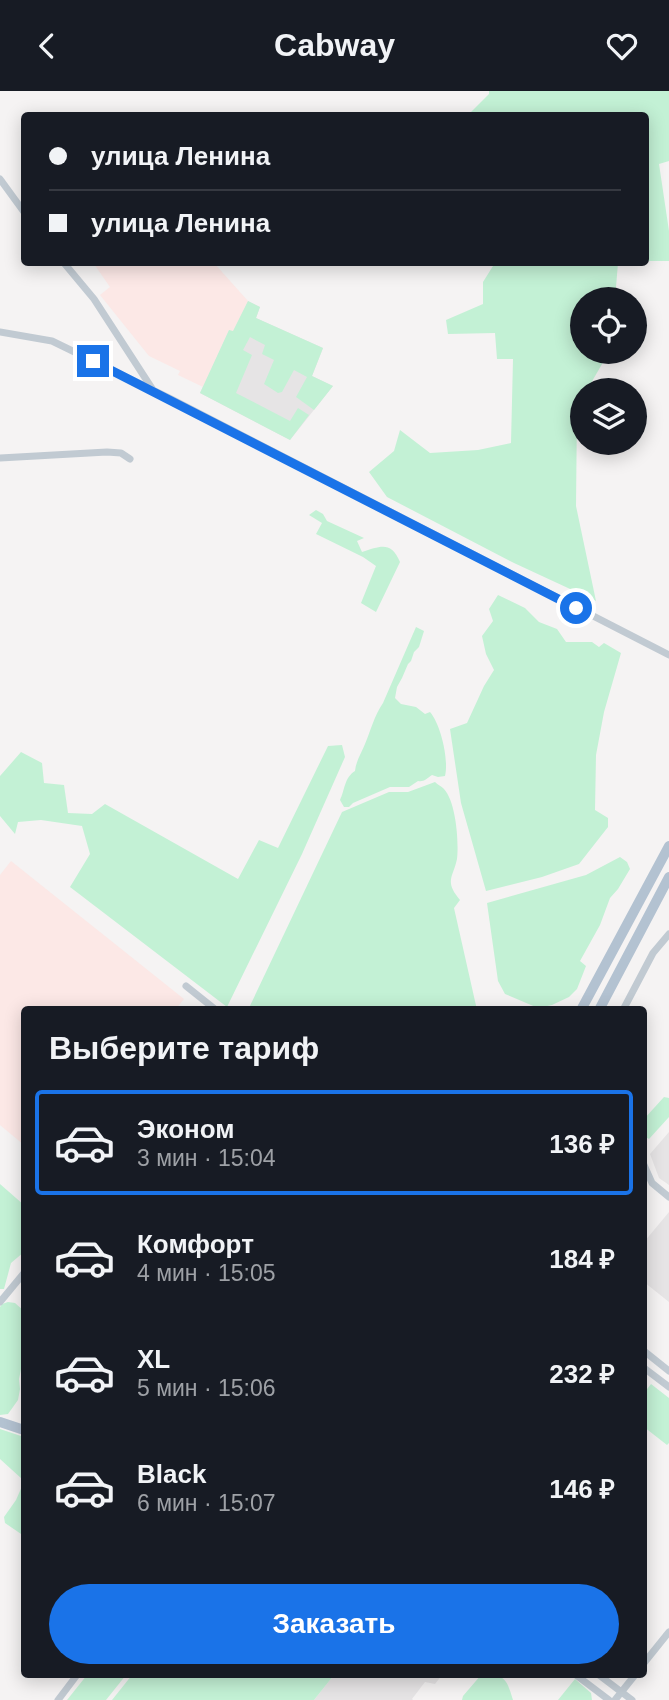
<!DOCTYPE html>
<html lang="ru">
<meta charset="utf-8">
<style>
body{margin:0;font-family:Arial,sans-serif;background:#20242c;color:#f1f3f6;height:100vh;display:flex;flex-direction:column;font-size:26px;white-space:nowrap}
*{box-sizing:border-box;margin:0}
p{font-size:23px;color:#9ea1a6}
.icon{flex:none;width:38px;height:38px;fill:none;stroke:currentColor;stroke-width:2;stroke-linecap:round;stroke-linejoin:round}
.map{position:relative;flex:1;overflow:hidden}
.side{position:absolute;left:21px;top:915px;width:626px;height:672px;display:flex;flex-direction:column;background:#171b24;border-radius:7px;box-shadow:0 4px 18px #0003}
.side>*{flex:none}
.hud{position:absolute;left:21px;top:21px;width:628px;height:154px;border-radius:7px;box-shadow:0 4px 18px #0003;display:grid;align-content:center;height:154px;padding:0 28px;background:#171b24}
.fabs{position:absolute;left:570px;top:196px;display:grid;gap:14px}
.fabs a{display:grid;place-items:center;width:77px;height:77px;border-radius:50%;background:#171b24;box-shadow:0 4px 18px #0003;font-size:35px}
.end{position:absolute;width:32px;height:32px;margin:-16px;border:9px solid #1a73e8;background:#fff;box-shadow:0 0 0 4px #fff}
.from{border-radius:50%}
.hud b{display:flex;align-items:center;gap:24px;height:66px;font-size:26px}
.hud b+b{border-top:2px solid #363941}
.hud i{width:18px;height:18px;background:#f1f3f6}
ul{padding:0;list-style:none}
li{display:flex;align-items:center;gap:21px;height:105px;margin:0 14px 10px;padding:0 14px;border:4px solid transparent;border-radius:7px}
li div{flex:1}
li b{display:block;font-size:26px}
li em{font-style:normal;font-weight:700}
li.active{border-color:#1a73e8}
li>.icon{width:63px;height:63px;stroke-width:1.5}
h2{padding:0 28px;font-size:32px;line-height:84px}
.cta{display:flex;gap:14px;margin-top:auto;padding:14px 28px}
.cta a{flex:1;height:80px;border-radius:42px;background:#1a73e8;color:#fff;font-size:28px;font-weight:700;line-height:80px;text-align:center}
header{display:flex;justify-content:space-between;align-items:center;height:91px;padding:0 28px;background:#171b24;font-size:32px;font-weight:700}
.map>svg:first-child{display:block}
.education{fill:#e6e4e5}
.medical{fill:#fce8e6}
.green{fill:#c3f1d5}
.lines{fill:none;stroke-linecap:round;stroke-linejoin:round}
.minor{stroke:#c1cad2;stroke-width:7}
.major{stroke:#b3c2d1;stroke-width:10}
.route{stroke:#1a73e8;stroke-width:9}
</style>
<header><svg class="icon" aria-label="back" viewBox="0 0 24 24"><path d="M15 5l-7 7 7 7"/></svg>Cabway<svg class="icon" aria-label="heart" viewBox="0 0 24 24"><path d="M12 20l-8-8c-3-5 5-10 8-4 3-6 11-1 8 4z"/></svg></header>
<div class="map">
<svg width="669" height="1609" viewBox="0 0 669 1609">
<rect width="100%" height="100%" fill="#f5f3f3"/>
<path class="education" d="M248,210l12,6 -4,11 67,30 -11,28 21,10 -43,54 -90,-47 29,-63 4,1z
M669,1041v53l-10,-7 -9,-24z
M669,1121v90l-25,-20v-40z
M334,1584h108l-7,9 -10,-2 -13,17 1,1h-99z"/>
<path class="medical" d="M95,172h119l34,38 -15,31 -4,-2 -26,57 -25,-12 2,-4 -31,-15 -49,-61 10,-8 -16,-23z
M11,770l173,138 -9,11h-151v135l-24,-20v-250z"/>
<path class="green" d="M489,0h180v70l-10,3 10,67v30h-23v-146h-178l21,-21z
M492,172h126l-3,36h-32v53h26l-22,38h-4v9l-6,11 -1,96 20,95 -82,-38 -127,-66 -18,-25 25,-21 6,-21 30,23 48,-3 33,-7 2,-84h-16l-2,-26 -47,1 -2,-14 37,-16v-22l10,-16z
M248,210l12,6 -4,11 67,30 -11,28 21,10 -19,24 -18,-13 11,-20 -13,-7 -12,22 -4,1 -14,-9 10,-24 -12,-6 3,-9 -15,-8 -7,13 9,5 -16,38 54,28 8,-13 11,7 -19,25 -90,-47 29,-63 4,1z
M316,419l7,4 4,7 37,17 -7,3 5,11c19,-6 29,-11 38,10l-24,50 -15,-9 15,-37 -13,-9 -47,-23 6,-11 -13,-8z
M498,504l27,13 14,14 18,7 9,13h26l7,5 5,-4 17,10 -17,59 -8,43 -1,55 13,8v9l-29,37 -37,13 -56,14 -25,-88 -11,-74 17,-6 17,-37 10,-16 -8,-16 -4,-18 11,-15 -4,-12z
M416,536l8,4 -5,16 -5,5 -3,9 -3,3 -6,14 -5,9 -2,11 6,6 15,3 9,7 5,-2c11,13 19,48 15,64l-7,1 -6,-2c-6,4 -8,7 -14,6l-9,6h-19l-37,16 -4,4h-5l-4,-7c5,-10 4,-22 15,-29 1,-10 6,-17 10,-27 6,-14 9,-28 18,-41z
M342,654l3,12 -43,97 -75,153 -157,-120 20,-33 -8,-28 -41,-6 -23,2 -3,12 -15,-18v-40l21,-24 21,11 2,20 20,2 4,28 24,1 13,-10 133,75 21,-39 19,8 50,-102z
M435,691c3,3 6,4 9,7 12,13 15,53 13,70 -4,19 -13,22 3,41l-6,8 23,102h-229l94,-198 47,-20h19z
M620,766l7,5 3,7 -12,20 -8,9 -10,27 -20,36 6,5 -9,23 -8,8 -17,8 -14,3 -33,-14 -7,-13 -11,-78 99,-28z
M664,1006l5,1v19l-20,22 -5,-3v-17z
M0,1093l24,21v47l-13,11 -7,26h-4z
M8,1211l7,1 9,8v43l-5,25 1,10 -2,11 -10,14 -8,1v-108l2,-3z
M651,1293l18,14v45l-2,2 -23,-18v-34z
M0,1338l24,8v99l-19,-13 -1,-6 12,-17 7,-16 -1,-5 -22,-20z
M87,1584h39l-20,25h-39z
M132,1584h202l-20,25h-202z
M481,1584c24,0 25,2 32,25h-51l1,-4z
M575,1588l16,14 1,7h-34z"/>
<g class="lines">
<path class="minor" d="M0,88l24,33
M64,172l30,36 59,91
M0,241l52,9 119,58 498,256
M0,367l107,-6 14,1 9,6
M186,895l30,24
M623,919l30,-57 16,-19
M644,1074l8,18 17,14
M0,1211l24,-29
M644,1260l25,20
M644,1277l25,19
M644,1572l25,-31
M576,1584l33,25
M599,1584l33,25
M58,1609l19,-25
M615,1609l20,-25"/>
<path class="major" d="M581,919l88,-164
M599,919l70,-133
M0,1331l24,8"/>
</g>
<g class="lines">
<path class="route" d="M93,270l483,247"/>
</g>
</svg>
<div class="fabs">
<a><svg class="icon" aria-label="locate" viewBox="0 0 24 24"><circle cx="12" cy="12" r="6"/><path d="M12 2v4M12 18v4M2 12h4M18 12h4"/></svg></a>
<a><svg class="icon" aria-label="layers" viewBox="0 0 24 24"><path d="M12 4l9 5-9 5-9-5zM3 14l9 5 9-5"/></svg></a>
</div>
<i class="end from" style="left:576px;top:517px"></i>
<i class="end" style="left:93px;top:270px"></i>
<div class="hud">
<b><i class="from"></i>улица Ленина</b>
<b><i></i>улица Ленина</b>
</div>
<section class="side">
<h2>Выберите тариф</h2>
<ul>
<li class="active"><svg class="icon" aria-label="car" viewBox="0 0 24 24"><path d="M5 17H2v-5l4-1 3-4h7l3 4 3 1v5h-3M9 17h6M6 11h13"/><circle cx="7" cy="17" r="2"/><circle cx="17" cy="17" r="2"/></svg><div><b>Эконом</b><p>3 мин · 15:04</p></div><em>136 ₽</em></li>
<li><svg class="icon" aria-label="car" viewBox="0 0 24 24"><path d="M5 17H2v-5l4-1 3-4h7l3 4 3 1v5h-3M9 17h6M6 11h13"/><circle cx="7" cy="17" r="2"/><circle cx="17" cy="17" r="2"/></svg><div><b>Комфорт</b><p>4 мин · 15:05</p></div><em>184 ₽</em></li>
<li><svg class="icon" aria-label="car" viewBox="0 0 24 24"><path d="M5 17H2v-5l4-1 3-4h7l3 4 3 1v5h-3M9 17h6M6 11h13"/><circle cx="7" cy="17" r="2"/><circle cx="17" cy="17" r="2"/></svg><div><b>XL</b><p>5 мин · 15:06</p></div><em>232 ₽</em></li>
<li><svg class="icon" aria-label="car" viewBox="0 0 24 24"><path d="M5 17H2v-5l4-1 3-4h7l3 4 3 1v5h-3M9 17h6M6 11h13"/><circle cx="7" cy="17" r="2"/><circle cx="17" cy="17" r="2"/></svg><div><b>Black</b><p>6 мин · 15:07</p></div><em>146 ₽</em></li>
</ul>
<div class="cta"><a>Заказать</a></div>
</section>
</div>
